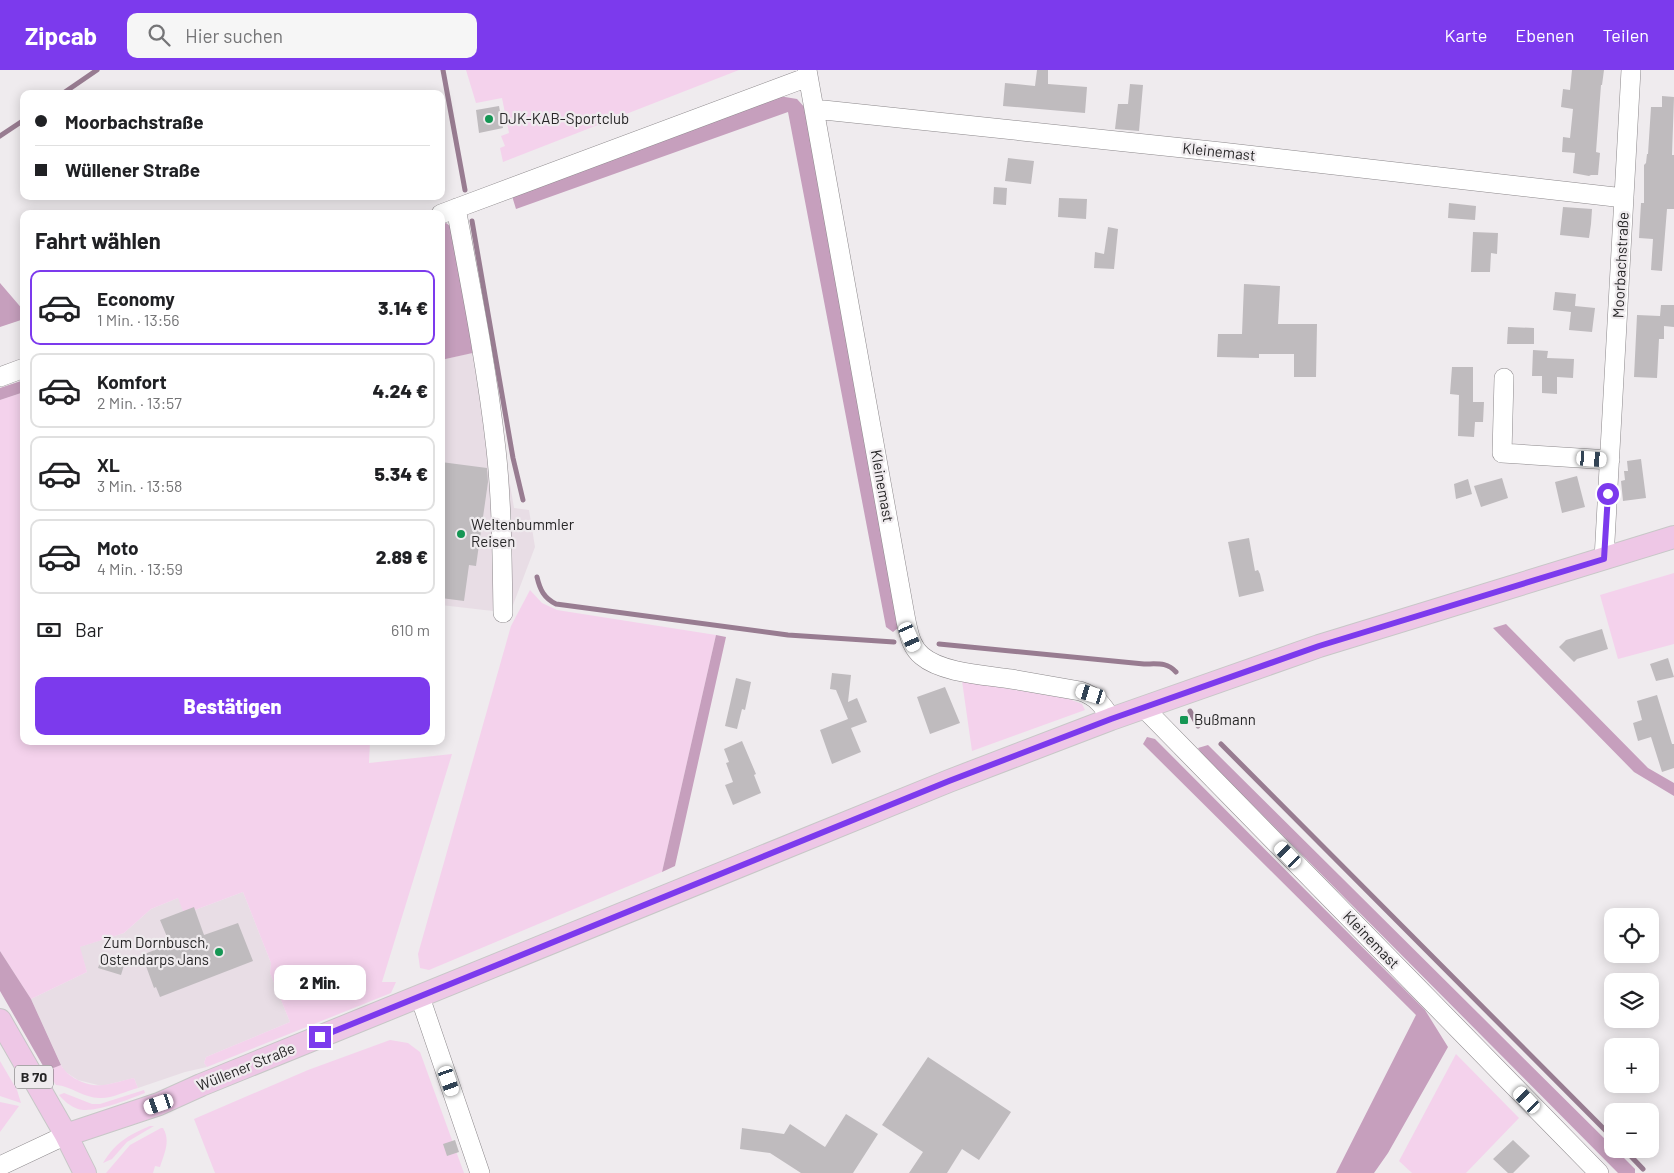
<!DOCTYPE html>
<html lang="de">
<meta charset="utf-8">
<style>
body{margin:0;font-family:Barlow,sans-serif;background:#f6f6f6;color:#202124;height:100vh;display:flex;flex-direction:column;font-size:19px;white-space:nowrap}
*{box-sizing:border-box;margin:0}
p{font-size:16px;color:#757577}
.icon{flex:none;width:28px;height:28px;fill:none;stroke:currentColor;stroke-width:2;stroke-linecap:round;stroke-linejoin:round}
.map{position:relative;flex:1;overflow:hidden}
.panel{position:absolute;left:20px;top:140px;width:425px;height:535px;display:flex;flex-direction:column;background:#fff;border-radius:10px;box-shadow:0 2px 12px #0003}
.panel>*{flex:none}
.guide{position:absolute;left:20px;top:20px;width:425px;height:110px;border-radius:10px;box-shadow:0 2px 12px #0003;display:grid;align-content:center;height:110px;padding:0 15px;background:#fff}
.controls{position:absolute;left:1604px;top:838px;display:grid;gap:10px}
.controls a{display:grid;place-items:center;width:55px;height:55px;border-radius:10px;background:#fff;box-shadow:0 2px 12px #0003;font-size:25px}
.end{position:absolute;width:22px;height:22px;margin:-11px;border:6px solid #7c3aed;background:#fff;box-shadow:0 0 0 2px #fff}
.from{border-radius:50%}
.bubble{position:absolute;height:35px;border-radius:10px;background:#fff;box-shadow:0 2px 12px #0003;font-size:16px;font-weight:800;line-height:35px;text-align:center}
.car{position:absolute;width:15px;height:30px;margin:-15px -8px;border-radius:6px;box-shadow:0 0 4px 1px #0007;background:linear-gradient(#fff 24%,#345 0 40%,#fff 0 76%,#345 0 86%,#fff 0)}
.guide b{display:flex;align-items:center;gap:18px;height:48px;font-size:19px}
.guide b+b{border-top:1px solid #e0e0e0}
.guide i{width:12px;height:12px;background:#202124}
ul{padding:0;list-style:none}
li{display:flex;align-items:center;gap:15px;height:75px;margin:0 10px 8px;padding:0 5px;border:2px solid #e0e0e0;border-radius:10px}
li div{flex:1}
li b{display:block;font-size:19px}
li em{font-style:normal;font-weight:800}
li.on{border-color:#7c3aed}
li>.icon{width:45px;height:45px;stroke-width:1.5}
h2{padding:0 15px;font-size:22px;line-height:60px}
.pay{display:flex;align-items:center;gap:12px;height:55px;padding:0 15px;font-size:19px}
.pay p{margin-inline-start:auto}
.primary-button{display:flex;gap:10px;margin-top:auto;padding:10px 15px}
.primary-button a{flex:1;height:58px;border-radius:10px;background:#7c3aed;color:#fff;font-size:20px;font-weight:800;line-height:58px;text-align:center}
header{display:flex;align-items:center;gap:30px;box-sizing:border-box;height:70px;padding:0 25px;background:#7c3aed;color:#fff}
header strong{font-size:24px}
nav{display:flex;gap:28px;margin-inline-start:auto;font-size:18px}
.search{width:350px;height:45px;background:#f6f6f6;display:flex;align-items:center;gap:12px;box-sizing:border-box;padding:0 18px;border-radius:10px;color:#757577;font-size:19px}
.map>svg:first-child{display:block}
.built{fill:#e8dde5}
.green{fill:#f4d2ec}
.forest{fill:#c69fbd}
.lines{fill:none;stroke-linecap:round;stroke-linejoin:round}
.stream{stroke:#987c91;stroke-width:5}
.building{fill:#bfbbbe}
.minor-casing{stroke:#8c888b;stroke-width:20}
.major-casing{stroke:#c7c7c7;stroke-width:24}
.minor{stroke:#fff;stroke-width:19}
.major{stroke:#eec7e6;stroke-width:22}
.route{stroke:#7c3aed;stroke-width:6}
.poi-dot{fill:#159654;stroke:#efebee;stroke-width:2}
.labels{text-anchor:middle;stroke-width:4.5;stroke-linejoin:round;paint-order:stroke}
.shield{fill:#efebee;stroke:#636163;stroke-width:1}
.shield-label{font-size:14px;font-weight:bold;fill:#272627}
.poi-label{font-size:15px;fill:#272627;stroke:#efebee;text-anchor:start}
.street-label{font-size:15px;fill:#272627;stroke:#efebee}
</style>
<header>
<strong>Zipcab</strong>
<div class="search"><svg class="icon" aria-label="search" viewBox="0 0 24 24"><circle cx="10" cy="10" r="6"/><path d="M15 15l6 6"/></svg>Hier suchen</div>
<nav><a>Karte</a><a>Ebenen</a><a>Teilen</a></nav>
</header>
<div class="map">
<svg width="1674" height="1103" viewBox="0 0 1674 1103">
<rect width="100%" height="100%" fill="#efebee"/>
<path class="built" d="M487,279l27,159 15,2 6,37 -25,66 -69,-8v-245z
M243,822l28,71 -1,10 20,49 -84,35 -2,6 3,4 -22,5 -47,16 -4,-10 -32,8 -24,-6 -14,-9 -33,-72 56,-27 -8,-25 45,-14 27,-24 27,-11 17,12z"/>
<path class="green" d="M466,0h273l-236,92 -3,-14 5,-2 -4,-10 8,-3 -7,-35 -26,5z
M24,322v349h346l-1,22 83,-9 -70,228h14l-5,11 -184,74 -3,-4 2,-6 84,-35 -20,-49 1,-10 -28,-71 -48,18 -12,1 -5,-13 -27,11 -27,24 -44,14 7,25 -56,27 -31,-48v-551z
M1674,503v71l-56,15 -18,-64z
M530,520l12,13 15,7 159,25 -54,237 -233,98 -9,-2 -2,-14 93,-328z
M962,611l107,18 13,5 3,6 -113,41z
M390,970l18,3 12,9 44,121h-249l-21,-54 114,-49z
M1456,984l63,64 -53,55h-54l-13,-12z
M0,991l17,29 4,13 -21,-7z
M61,995c7,13 27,22 42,20 10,-1 21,-5 31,-7l4,10c-12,3 -27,11 -39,10 -15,0 -28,-12 -43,-13l-10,-14z
M144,1020l1,3c-16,6 -51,21 -67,16 -8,-3 -14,-8 -19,-14l5,-2 28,11h8z
M0,1032l19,4 -19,26z
M150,1056h4l-27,16 -15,17 -9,4c13,-21 24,-27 47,-37z
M161,1058h2c8,13 1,26 -3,39l-5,-1 -2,7h-47l24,-28z"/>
<path class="forest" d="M779,26l18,3 10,11 92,517 -6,5 -7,-5 -98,-515 -272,97 -4,-13z
M446,153l7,5 24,124 -36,8v-135z
M0,213l24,28v8l-24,8z
M24,310v12l-24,8v-12z
M1506,554l142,144 26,15v13l-40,-24 -141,-144z
M716,565l10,2 -51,229 -13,6z
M1147,667l8,2 270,271 23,37 -60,106 -14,20h-38l80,-158 -273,-271z
M1208,675l404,401v3h3l20,20v4h-17l-416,-419 -4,-6z
M0,881l31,48 30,66 -15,6 -46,-80z"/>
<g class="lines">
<path class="stream" d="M443,0l22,120
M62,24l35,-24
M0,66l24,-16
M472,151l41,237 10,42
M537,507c3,13 7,21 19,27l232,31 106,7
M939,574l205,20c14,0 23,-2 32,8
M1190,641l8,15
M1221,674l391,393
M1624,1079l19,20"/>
</g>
<path class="building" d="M1037,0h11v14l39,3 -2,26 -82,-7 2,-23 30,3z
M1572,0h32l-2,15h-1l-5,67 4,1 -2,22h-7l-2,1 -16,-3 2,-20 -13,-1 1,-15 7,1 3,-29 -12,-2 2,-18 7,1z
M1130,14l13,1 -4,46 -24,-2 3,-25h10z
M1662,26l12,1 -2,58h2v54h-7l-5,62 -11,-1 2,-31 -14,-1 2,-35h3v-38l2,-2 1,-9h1l3,-47h11z
M499,36l4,22 -24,5 -3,-23z
M1008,88l26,3 -3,23 -26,-3z
M994,117l13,1 -1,17 -13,-1z
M1059,128l28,1 -1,20 -28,-2z
M1449,133l27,3 -1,14 -27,-2z
M1563,137l29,2 -1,15 -2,14 -29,-3z
M1108,157l10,2 -4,40 -20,-1 1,-16 9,2z
M1473,162l25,1 -1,21 -6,-1 -1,19h-19z
M1244,214l36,2 -2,38h39l-1,53h-22v-23h-35v4l-42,-1 1,-23h24z
M1555,222l21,2 -1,12 20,2 -3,24 -23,-2 2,-18 -18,-2z
M1661,235h13v22l-10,-1v13h-5l-2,39 -23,-1 3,-62 23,1z
M1508,257l26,1v16h-27z
M1533,280l15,1 -1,7 27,1 -1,19 -16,-1v17l-15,-1v-17h-10z
M1452,297h21v35h11l-1,20h-8l-1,15 -16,-1 1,-41 -9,-1z
M1641,389l5,39 -23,3 -2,-20 4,-1 -1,-9h4l-1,-10z
M441,392l46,6 1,14 -12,84 -7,-1 -5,36 -23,-3z
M1577,406l8,31 -23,6 -7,-31z
M1502,408l6,20 -27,9 -7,-21z
M1468,409l4,15 -16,5 -2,-15z
M1249,468l6,33 3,-1 2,4 4,17 -25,6 -11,-55z
M1602,559l6,20 -31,10 -3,3 -15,-15 7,-7z
M1668,588l6,19 -18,4 -6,-17z
M832,603l19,2 -3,27 9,-4 10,24 -16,6 10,24 -29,12 -12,-34 28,-11 -12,-29 -6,-1z
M736,608l15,4 -6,28 -3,-1 -5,20 -12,-3z
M945,617l15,36 -30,11 -13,-37z
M1657,625l15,49h2v24l-12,4 -11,-35 -13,4 -5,-18 9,-3 -5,-19z
M742,671l14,33 -2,1 7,18 -28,12 -8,-20 8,-3 -7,-19 3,-1 -5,-13z
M194,837l10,28 34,-12 15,38 -93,36 -4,-10 -2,1 -12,-33 28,-11 -10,-24z
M103,884l22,8 -4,13 -23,-7z
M928,987l83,55 -32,48 -17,-11 -15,24h-38l14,-21 -41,-27z
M846,1044l32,20 -25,39h-52l-31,-20 -30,-4 2,-21 42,6 6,-10 35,23z
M455,1070l4,12 -12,4 -4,-12z
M1513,1070l17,16 -17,17h-5l-15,-14z"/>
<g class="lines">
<g class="minor-casing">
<path id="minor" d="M807,0l99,551c3,13 5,26 16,35 20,17 63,19 89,23 23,4 46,8 69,12 16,5 23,14 31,28
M814,39l407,43 403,46
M456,138c15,80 31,160 40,241 6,54 6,109 7,164
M441,144l367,-137
M0,307l24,-9
M1504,308l-2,75 108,7
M1604,489l27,-489
M1143,637l456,466
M420,927l60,176
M0,1096l66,-31"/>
</g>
<g class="major-casing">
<path id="major" d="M0,950l66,115 19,38
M66,1065l93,-31 42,-19 748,-304 162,-62 208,-73 355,-109"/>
</g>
<use href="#minor" class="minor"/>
<use href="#major" class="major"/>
</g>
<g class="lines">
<path class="route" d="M320,967l629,-256 162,-62 208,-73 285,-87 4,-65"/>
</g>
<g class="poi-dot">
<circle cx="489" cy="49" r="5"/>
<circle cx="461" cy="464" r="5"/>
<rect x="1179" y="645" width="10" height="10" rx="2.5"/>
<circle cx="219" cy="882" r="5"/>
</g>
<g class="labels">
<rect class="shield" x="15" y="995.5" width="38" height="23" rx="4"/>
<g class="shield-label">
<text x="34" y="1012">B 70</text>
</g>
<g class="poi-label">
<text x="499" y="54">DJK-KAB-Sportclub</text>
<text x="471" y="460">Weltenbummler<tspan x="471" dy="17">Reisen</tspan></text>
<text x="1194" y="655">Bußmann</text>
<text x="209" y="878" text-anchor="end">Zum Dornbusch,<tspan x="209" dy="17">Ostendarps Jans</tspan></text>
</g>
<g class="street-label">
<text transform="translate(1219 82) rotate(6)" y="5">Kleinemast</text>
<text transform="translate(1621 195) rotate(-87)" y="5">Moorbachstraße</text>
<text transform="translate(882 416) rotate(80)" y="5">Kleinemast</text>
<text transform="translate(1371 870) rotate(46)" y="5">Kleinemast</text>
<text transform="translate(246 997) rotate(-22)" y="5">Wüllener Straße</text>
</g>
</g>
</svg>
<div class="controls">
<a><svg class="icon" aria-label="locate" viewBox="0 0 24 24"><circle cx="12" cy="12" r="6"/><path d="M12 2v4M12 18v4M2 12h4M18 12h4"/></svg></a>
<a><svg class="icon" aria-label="layers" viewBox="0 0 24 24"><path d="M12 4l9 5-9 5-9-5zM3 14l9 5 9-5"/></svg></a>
<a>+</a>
<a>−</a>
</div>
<i class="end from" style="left:1608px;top:424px"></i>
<i class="end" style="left:320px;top:967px"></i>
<div class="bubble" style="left:274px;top:895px;width:92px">2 Min.</div>
<i class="car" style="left:1592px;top:389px;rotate:94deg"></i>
<i class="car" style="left:910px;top:567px;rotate:156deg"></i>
<i class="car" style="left:1091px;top:624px;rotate:287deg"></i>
<i class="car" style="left:1288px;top:785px;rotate:316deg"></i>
<i class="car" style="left:449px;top:1011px;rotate:161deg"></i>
<i class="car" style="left:1527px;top:1030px;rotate:316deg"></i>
<i class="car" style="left:159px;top:1034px;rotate:251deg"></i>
<div class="guide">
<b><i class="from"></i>Moorbachstraße</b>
<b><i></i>Wüllener Straße</b>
</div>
<section class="panel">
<h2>Fahrt wählen</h2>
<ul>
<li class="on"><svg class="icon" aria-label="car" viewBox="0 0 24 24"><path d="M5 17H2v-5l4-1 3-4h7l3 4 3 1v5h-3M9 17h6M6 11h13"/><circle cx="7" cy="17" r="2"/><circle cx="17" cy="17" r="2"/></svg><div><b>Economy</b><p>1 Min. · 13:56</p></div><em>3.14 €</em></li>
<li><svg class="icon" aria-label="car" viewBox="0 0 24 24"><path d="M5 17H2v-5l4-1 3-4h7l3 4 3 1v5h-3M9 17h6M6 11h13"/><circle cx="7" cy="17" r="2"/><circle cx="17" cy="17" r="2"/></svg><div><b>Komfort</b><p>2 Min. · 13:57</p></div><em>4.24 €</em></li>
<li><svg class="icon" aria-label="car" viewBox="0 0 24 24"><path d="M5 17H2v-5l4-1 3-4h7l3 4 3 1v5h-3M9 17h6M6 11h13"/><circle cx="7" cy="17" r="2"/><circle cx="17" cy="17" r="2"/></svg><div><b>XL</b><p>3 Min. · 13:58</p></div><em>5.34 €</em></li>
<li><svg class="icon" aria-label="car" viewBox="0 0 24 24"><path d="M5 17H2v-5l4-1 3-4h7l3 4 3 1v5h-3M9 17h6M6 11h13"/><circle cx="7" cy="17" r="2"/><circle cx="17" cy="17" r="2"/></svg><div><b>Moto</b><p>4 Min. · 13:59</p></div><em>2.89 €</em></li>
</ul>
<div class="pay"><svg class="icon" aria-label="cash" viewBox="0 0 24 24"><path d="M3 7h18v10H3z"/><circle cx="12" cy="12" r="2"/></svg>Bar<p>610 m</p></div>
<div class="primary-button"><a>Bestätigen</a></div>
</section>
</div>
